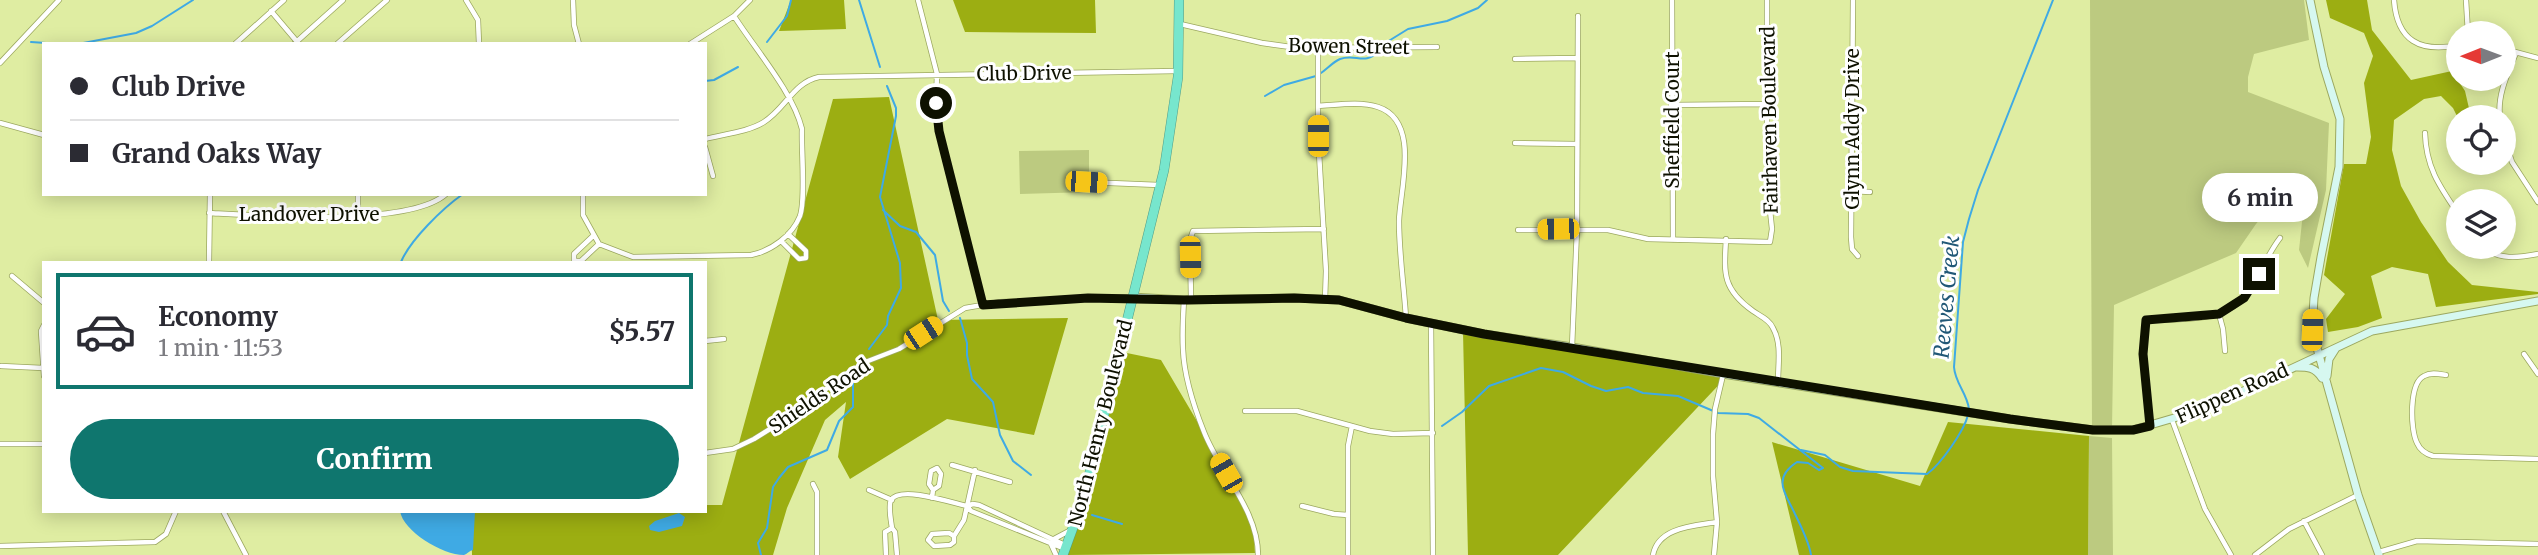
<!DOCTYPE html>
<meta charset="utf-8">
<style>
body{margin:0;font-family:Merriweather,serif;background:#f7f7f7;color:#2b2b33;height:100vh;display:flex;flex-direction:column;font-size:26px;white-space:nowrap}
*{box-sizing:border-box;margin:0}
p{font-size:23px;color:#7c7c81}
.icon{flex:none;width:38px;height:38px;fill:none;stroke:currentColor;stroke-width:2;stroke-linecap:round;stroke-linejoin:round}
.map{position:relative;flex:1;overflow:hidden}
.side{position:absolute;left:42px;top:261px;width:665px;height:252px;display:flex;flex-direction:column;background:#fff;border-radius:0px;box-shadow:0 4px 18px #0003}
.side>*{flex:none}
.hud{position:absolute;left:42px;top:42px;width:665px;height:154px;border-radius:0px;box-shadow:0 4px 18px #0003;display:grid;align-content:center;height:154px;padding:0 28px;background:#fff}
.needle{width:46px;rotate:269deg}
.buttons{position:absolute;left:2446px;top:21px;display:grid;gap:14px}
.buttons a{display:grid;place-items:center;width:70px;height:70px;border-radius:50%;background:#fff;box-shadow:0 4px 18px #0003;font-size:35px}
.end{position:absolute;width:32px;height:32px;margin:-16px;border:9px solid #0e1100;background:#fff;box-shadow:0 0 0 4px #fff}
.from{border-radius:50%}
.bubble{position:absolute;height:49px;border-radius:24px;background:#fff;box-shadow:0 4px 18px #0003;font-size:23px;font-weight:700;line-height:49px;text-align:center}
.car{position:absolute;width:21px;height:42px;margin:-21px -10px;border-radius:9px;box-shadow:0 0 5px 2px #0007;background:linear-gradient(#f5c518 24%,#345 0 40%,#f5c518 0 76%,#345 0 86%,#f5c518 0)}
.hud b{display:flex;align-items:center;gap:24px;height:66px;font-size:26px}
.hud b+b{border-top:2px solid #e1e1e2}
.hud i{width:18px;height:18px;background:#2b2b33}
ul{padding:12px 0 0;list-style:none}
li{display:flex;align-items:center;gap:21px;height:116px;margin:0 14px 10px;padding:0 14px;border:4px solid #e1e1e2;border-radius:0px}
li div{flex:1}
li b{display:block;font-size:26px}
li em{font-style:normal;font-weight:700}
li.current{border-color:#0f766e}
li>.icon{width:63px;height:63px;stroke-width:1.5}
.action{display:flex;gap:14px;margin-top:auto;padding:14px 28px}
.action a{flex:1;height:80px;border-radius:42px;background:#0f766e;color:#fff;font-size:28px;font-weight:700;line-height:80px;text-align:center}
.map>svg:first-child{display:block}
.green{fill:#bcca80}
.forest{fill:#9cae12}
.water{fill:#3faae4}
.lines{fill:none;stroke-linecap:round;stroke-linejoin:round}
.stream{stroke:#3faae4;stroke-width:2}
.street-casing{stroke:#9ca860;stroke-width:6}
.secondary-casing{stroke:#9ca860;stroke-width:9}
.highway-casing{stroke:#529b85;stroke-width:10}
.street{stroke:#fff;stroke-width:4.5}
.secondary{stroke:#d6f8f0;stroke-width:7}
.highway{stroke:#77e6cd;stroke-width:9}
.route{stroke:#0e1100;stroke-width:9}
.labels{text-anchor:middle;stroke-width:6;stroke-linejoin:round;paint-order:stroke}
.street-label{font-size:19px;fill:#0e1100;stroke:#fff}
.water-label{font-size:21px;font-style:italic;fill:#215877;stroke:#fff}
</style>
<div class="map">
<svg width="2538" height="555" viewBox="0 0 2538 555">
<rect width="100%" height="100%" fill="#dfeda2"/>
<path class="green" d="M2090,0h214l5,40 -55,14 -6,23v15l81,31 -3,67 -18,78 -9,-18 5,-47 -19,-13 -29,34 -20,29 -122,52 -2,123h-20z
M1089,150v42l-69,2 -1,-43z
M2089,436l23,2 1,117h-25z"/>
<path class="forest" d="M791,0h53l2,29 -67,2z
M953,0h142l1,33 -131,-1z
M2326,0h41l5,30 39,50 41,-9 13,20 6,26h-12v3l-6,-12 -12,-12 -17,3 -30,21 -2,30 9,36 20,36 27,40 24,23 66,7v2l-102,13 -8,-33 -36,-7 -21,9 11,42 -24,9 -30,5 -2,-13 19,-25 -21,-19 20,-111h22l5,-27 -7,-54 9,-27 -9,-23 -34,-15z
M889,97l49,223 130,-2 -34,117 -87,-16 -97,60 -12,-22 8,-55 -21,18 -38,88 -14,47h-301l-1,-44h234v-6h17l111,-406z
M1463,332l267,41 -172,182h-90z
M1122,352l39,8 73,124 19,41 2,28 -188,2 28,-81z
M1948,422l141,14 -1,119h-289l-27,-113 148,44z"/>
<path class="water" d="M400,511h75l-2,39c-4,1 -6,4 -9,5 -22,0 -61,-24 -64,-44z
M679,513l6,4 -3,9 -23,6 -9,-2 -1,-4 6,-5z"/>
<g class="lines">
<path class="stream" d="M859,0l21,67
M31,42l30,2
M767,42l20,-26 4,-16
M1387,42l21,-13 39,-8 31,-13 9,-8
M78,44l58,-11 16,-7 41,-26
M1321,73c6,-4 12,-11 19,-14 16,-6 24,7 39,-8
M705,81l9,-1 24,-13
M1265,96l19,-11 32,-9
M883,210l17,16 16,6 19,23 8,46 6,10
M401,262c9,-22 42,-54 62,-68
M960,318l7,25v12l5,24 21,23 7,33 13,26 18,14
M869,349l18,-24 1,-9 13,-28 -1,-25 -20,-66 16,-81v-8l-9,-22
M1969,409c-2,-16 -14,-26 -15,-42l9,-125 6,-23 9,-29 75,-190
M1442,426l20,-14 27,-26 52,-18 22,4 28,14 15,5 22,-4 15,6 35,3 40,17 30,1 11,4 64,50 -4,2 -11,-7 -11,-1c-26,17 -11,32 -2,52 6,12 14,28 16,41
M1801,450l24,5 15,12 13,4 74,3c14,-10 37,-43 41,-59
M1092,515l30,9
M761,555l-3,-12 9,-15 6,-41 6,-9 9,-11 39,-17 12,-29 14,-14v-26l4,-4"/>
<g class="street-casing">
<path id="street" d="M466,0l12,20 1,24
M573,0l1,25 5,19
M918,0l19,74 -1,29 3,28 44,174
M1672,0l1,240
M1853,0l-2,237 1,12 6,7
M2394,0c3,41 26,53 65,45
M2466,0l2,33
M271,11l28,33
M1180,24l82,19 36,5 139,-1
M235,44l49,-44
M294,44l49,-44
M337,44l50,-44
M690,44l44,-28 16,-16
M1318,49v87l8,135 -1,29
M2504,49l34,9
M1515,59l61,-1
M0,63l59,-63
M1671,105l96,-1
M1318,106c19,-1 42,-5 60,1 43,14 22,82 21,114 0,32 5,65 7,97
M2500,117c-3,-22 8,-44 16,-64
M0,123l44,12
M2425,133c1,35 15,54 34,82
M2504,138l8,24 26,40
M705,139c19,-5 43,-7 59,-17 21,-13 30,-40 55,-45l358,-6
M1515,143l61,1
M705,147l8,29
M1086,182l73,3
M1852,191l18,1
M358,194v21
M583,194v21l16,29 34,13 118,-2c20,-4 41,-19 49,-39 6,-17 1,-67 2,-87 -9,-37 -47,-80 -68,-113
M209,213c52,3 200,14 237,-19
M1518,230h90l40,9 122,3 2,-13 -5,-47v-182
M593,236l-19,18v7h7l18,-17
M1726,239c-2,34 -4,50 27,72 7,5 17,9 20,17 9,16 5,36 5,54
M781,241l18,18 7,-1v-7l-18,-17
M2482,247c18,13 35,11 56,7
M209,262l1,-68
M12,276l32,27
M1191,299l-1,-59 3,-9 131,-2
M1184,300c-1,16 -2,33 -1,49 1,27 11,58 21,83 16,41 54,78 54,123
M2219,314l4,15 2,22
M1431,324l2,231
M44,325l-3,6 3,45
M705,341l19,-2
M1572,347l5,-118 1,-213
M2524,354l14,20
M1,366l42,2
M2446,375c-7,-1 -15,-3 -22,1 -15,7 -14,53 -7,67 3,7 9,11 16,13l105,3
M1245,411h52l73,20 23,3 40,-1
M2172,420l33,89 26,46
M2150,425l-7,-71 3,-34c34,-1 83,3 103,-29 12,-18 18,-36 31,-53
M0,444h44
M705,453l28,-4 21,-10 24,-15 70,-51 20,-12 31,-12 66,-41 35,-6 131,-5
M952,465l58,17
M813,484l4,8v63
M869,490l23,10
M932,498l1,-8 6,-4 2,-12 -4,-6 -6,3 -2,13 4,6
M1302,506l32,8 14,1
M968,507l3,4 94,38
M223,511l23,44
M2304,521l18,34
M954,536l-5,-3 -17,1 -4,6 6,6 16,-1 4,-3v-6l10,-16 11,-50
M1054,539l17,-9
M1051,544l5,11
M0,546l155,-4 11,-8 10,-23
M2379,552l38,-11 121,3
M886,555l-1,-23 7,-4
M897,555l-2,-23 -3,-4c-1,-7 -4,-22 -1,-28 9,-15 62,3 76,6l6,-2 6,1 86,40
M1348,555v-109l4,-20
M1653,555c5,-28 41,-29 64,-33
M1714,555l3,-33 -4,-46v-42l2,-25 8,-34
M2255,555l34,-26 69,-34"/>
</g>
<g class="secondary-casing">
<path id="secondary" d="M2310,0l14,67 16,52 -1,48 -18,90 -7,41 -2,32 46,165 21,60
M1132,297l52,3 111,-2 44,2 67,18 78,16 88,13 151,27 287,45 83,11h40l72,-21 167,-78 166,-30
M2297,367c11,0 18,0 25,11
M2327,376l2,-17 7,-11"/>
</g>
<g class="highway-casing">
<path id="highway" d="M1063,555l20,-55 81,-330 14,-93 1,-77"/>
</g>
<use href="#street" class="street"/>
<use href="#secondary" class="secondary"/>
<use href="#highway" class="highway"/>
</g>
<g class="lines">
<path class="route" d="M936,103l3,28 44,174 105,-7 96,2 110,-2 45,2 67,18 78,16 526,85 83,11h40l17,-4 -7,-72 3,-34 73,-6 25,-16 15,-24"/>
</g>
<g class="labels">
<g class="street-label">
<text transform="translate(1349 46) rotate(1)" y="7">Bowen Street</text>
<text transform="translate(1024 73) rotate(-1)" y="7">Club Drive</text>
<text transform="translate(1672 120) rotate(-90)" y="7">Sheffield Court</text>
<text transform="translate(1769 120) rotate(-91)" y="7">Fairhaven Boulevard</text>
<text transform="translate(1852 129) rotate(-90)" y="7">Glynn Addy Drive</text>
<text x="309" y="221">Landover Drive</text>
<text transform="translate(2232 393) rotate(-24)" y="7">Flippen Road</text>
<text transform="translate(819 396) rotate(-34)" y="7">Shields Road</text>
<text transform="translate(1100 423) rotate(-76)" y="7">North Henry Boulevard</text>
</g>
<g class="water-label">
<text transform="translate(1947 297) rotate(-85)" y="7">Reeves Creek</text>
</g>
</g>
</svg>
<div class="buttons">
<a><svg class="needle" viewBox="-14 -14 28 28"><path d="M0-13l5 13h-10z" fill="#e53935"/><path d="M0 13l5-13h-10z" fill="#7c7c81"/></svg></a>
<a><svg class="icon" aria-label="locate" viewBox="0 0 24 24"><circle cx="12" cy="12" r="6"/><path d="M12 2v4M12 18v4M2 12h4M18 12h4"/></svg></a>
<a><svg class="icon" aria-label="layers" viewBox="0 0 24 24"><path d="M12 4l9 5-9 5-9-5zM3 14l9 5 9-5"/></svg></a>
</div>
<i class="end from" style="left:936px;top:103px"></i>
<i class="end" style="left:2259px;top:274px"></i>
<div class="bubble" style="left:2202px;top:173px;width:116px">6 min</div>
<i class="car" style="left:1318px;top:136px;rotate:0deg"></i>
<i class="car" style="left:1086px;top:182px;rotate:93deg"></i>
<i class="car" style="left:1558px;top:229px;rotate:269deg"></i>
<i class="car" style="left:1190px;top:257px;rotate:179deg"></i>
<i class="car" style="left:2312px;top:330px;rotate:2deg"></i>
<i class="car" style="left:923px;top:333px;rotate:57deg"></i>
<i class="car" style="left:1226px;top:473px;rotate:330deg"></i>
<div class="hud">
<b><i class="from"></i>Club Drive</b>
<b><i></i>Grand Oaks Way</b>
</div>
<section class="side">
<ul>
<li class="current"><svg class="icon" aria-label="car" viewBox="0 0 24 24"><path d="M5 17H2v-5l4-1 3-4h7l3 4 3 1v5h-3M9 17h6M6 11h13"/><circle cx="7" cy="17" r="2"/><circle cx="17" cy="17" r="2"/></svg><div><b>Economy</b><p>1 min · 11:53</p></div><em>$5.57</em></li>
</ul>
<div class="action"><a>Confirm</a></div>
</section>
</div>
